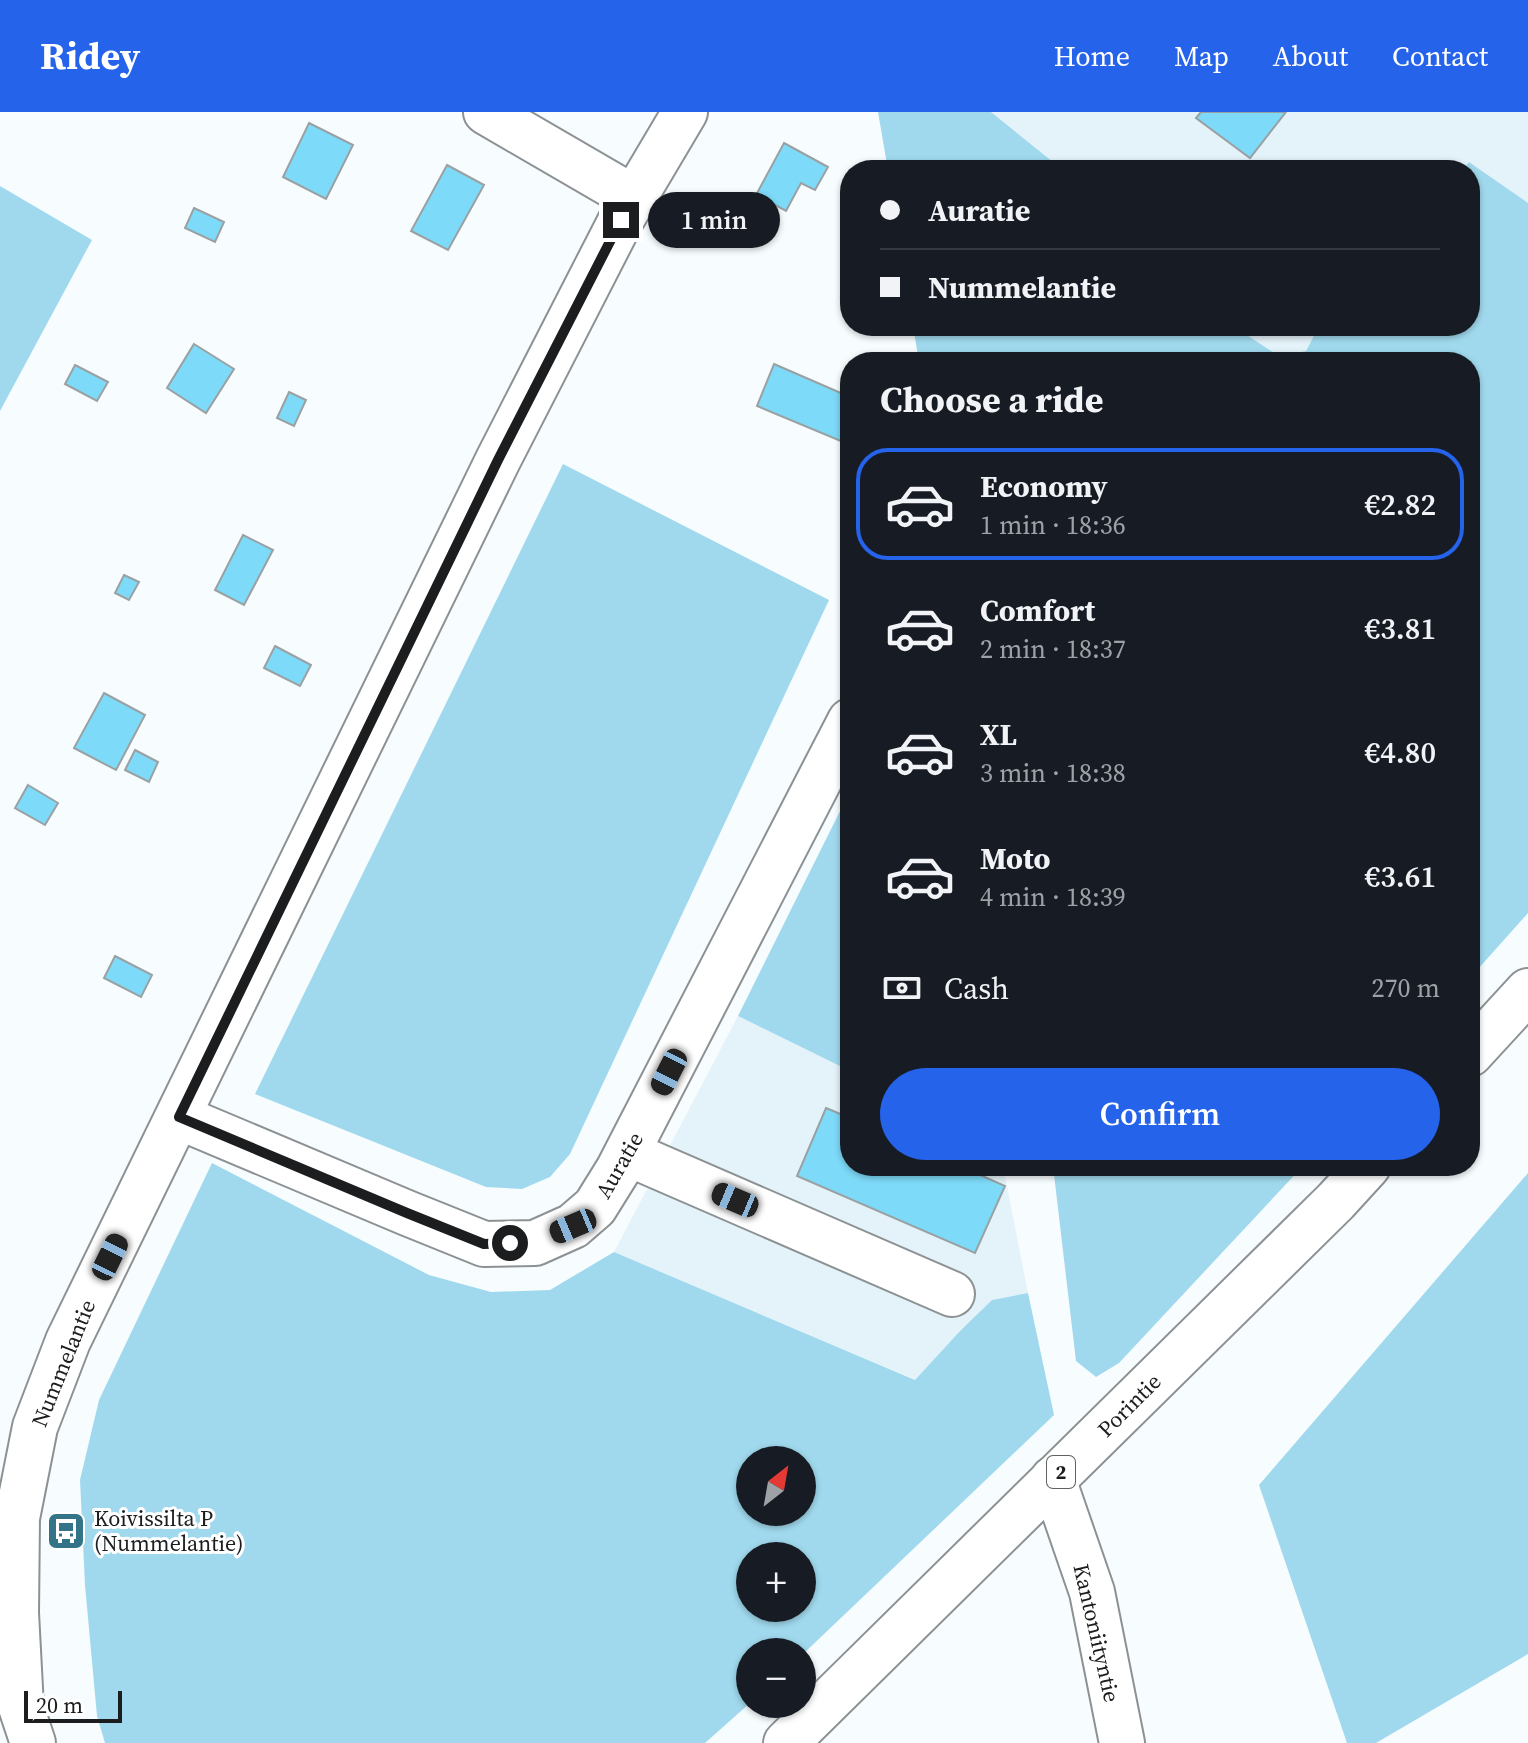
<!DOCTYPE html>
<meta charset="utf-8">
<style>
body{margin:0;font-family:"Source Serif 4",serif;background:#242831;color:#f1f3f6;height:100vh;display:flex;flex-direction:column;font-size:30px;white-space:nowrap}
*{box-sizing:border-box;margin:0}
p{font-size:26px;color:#9ea1a6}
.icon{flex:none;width:44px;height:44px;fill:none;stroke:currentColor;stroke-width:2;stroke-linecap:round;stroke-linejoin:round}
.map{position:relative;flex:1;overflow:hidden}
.details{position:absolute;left:840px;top:240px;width:640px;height:824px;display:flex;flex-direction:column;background:#171b24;border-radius:32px;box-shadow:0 2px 6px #0004}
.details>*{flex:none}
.hud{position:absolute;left:840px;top:48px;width:640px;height:176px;border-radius:32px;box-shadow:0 2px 6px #0004;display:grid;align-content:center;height:176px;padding:0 40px;background:#171b24}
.needle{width:52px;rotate:31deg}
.fabs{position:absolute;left:736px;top:1334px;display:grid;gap:16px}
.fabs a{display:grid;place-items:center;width:80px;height:80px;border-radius:50%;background:#171b24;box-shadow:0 2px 6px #0004;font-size:40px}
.scale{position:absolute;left:24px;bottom:20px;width:98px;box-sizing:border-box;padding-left:8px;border:4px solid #1b1d1e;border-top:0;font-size:22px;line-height:28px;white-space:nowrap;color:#1b1d1e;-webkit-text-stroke:6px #fff;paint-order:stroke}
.end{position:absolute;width:36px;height:36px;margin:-18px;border:10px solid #1b1d1e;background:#fff;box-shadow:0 0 0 4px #fff}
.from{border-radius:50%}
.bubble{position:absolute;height:56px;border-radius:28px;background:#171b24;box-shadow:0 2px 6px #0004;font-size:26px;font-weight:600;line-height:56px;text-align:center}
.car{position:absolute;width:24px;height:48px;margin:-24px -12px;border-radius:10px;box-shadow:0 0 6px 2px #0007;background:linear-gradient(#222 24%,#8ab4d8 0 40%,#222 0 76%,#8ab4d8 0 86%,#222 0)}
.hud b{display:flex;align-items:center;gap:28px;height:76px;font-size:30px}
.hud b+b{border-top:2px solid #363941}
.hud i{width:20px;height:20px;background:#f1f3f6}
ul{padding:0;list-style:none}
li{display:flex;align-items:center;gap:24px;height:112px;margin:0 16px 12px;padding:0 24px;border:4px solid transparent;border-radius:32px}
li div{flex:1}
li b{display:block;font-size:30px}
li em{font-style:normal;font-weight:600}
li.current{border-color:#2563eb}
li>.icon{width:72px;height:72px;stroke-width:1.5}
h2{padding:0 40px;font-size:36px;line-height:96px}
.pay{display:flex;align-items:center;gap:20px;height:88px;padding:0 40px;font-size:30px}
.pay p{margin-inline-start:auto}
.cta{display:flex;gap:16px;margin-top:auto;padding:16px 40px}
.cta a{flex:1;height:92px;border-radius:48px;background:#2563eb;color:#fff;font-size:32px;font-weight:600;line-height:92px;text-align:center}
header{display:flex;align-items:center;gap:48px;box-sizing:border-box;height:112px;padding:0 40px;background:#2563eb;color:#fff}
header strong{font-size:38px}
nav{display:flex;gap:44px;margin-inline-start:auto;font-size:28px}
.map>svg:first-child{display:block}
.built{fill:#e4f3f9}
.green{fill:#a0d9ed;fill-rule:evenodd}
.building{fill:#7ddaf8;stroke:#9aa1a3;stroke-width:2}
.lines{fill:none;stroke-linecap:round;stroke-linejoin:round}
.minor-casing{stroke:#8c9294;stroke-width:48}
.highway-casing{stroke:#8c9294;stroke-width:48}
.minor{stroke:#fff;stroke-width:44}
.highway{stroke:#fff;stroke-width:44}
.route{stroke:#1b1d1e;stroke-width:10}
.labels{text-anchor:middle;stroke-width:6;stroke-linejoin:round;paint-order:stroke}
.shield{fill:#fff;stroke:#5f6162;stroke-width:2}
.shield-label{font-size:20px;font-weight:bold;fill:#1b1d1e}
.street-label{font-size:22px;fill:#1b1d1e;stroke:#fff}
.poi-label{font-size:22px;fill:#1b1d1e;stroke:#fff;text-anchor:start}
</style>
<header>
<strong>Ridey</strong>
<nav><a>Home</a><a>Map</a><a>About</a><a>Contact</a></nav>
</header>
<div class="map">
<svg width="1528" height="1631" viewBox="0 0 1528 1631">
<rect width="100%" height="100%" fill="#f7fcfe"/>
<path class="built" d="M991,0h537v91l-59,-41 -6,8h-400z
M1233,214h86l-13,25 -27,5z
M738,904l112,55v95h153l25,127 -36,7 -31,30 -45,50 -302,-128z"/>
<path class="green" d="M878,0h113l72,58h-175z
M1469,50l59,41v710l-58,65v-616h-551l-6,-36h320l46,30 27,-5 13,-25h151v-156h-7z
M0,74l92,54 -92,171z
M563,352l266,136 -259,554 -20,23 -28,12 -36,-2 -231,-93z
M850,679v280l-112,-55z
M212,1051l217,112 62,17 59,-2 64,-38 301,128 46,-50 31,-30 36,-7 26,122 -252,240v-3h-52v51l-45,40h-600l-8,-27 -12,-131 -5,-105 19,-80zM750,1348h52v52h-52zM750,1444h52v52h-52z
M1053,1054h250l-184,197 -23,14 -20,-16z
M1528,1061v481l-152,89h-29l-88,-258z"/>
<path class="building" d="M1201,0h85l-36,46 -54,-40z
M309,11l44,22 -27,54 -43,-22z
M784,31l44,24 -13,23 -14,-7 -15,28 -30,-16z
M447,53l37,20 -36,65 -37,-19z
M194,96l30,14 -9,20 -30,-14z
M850,169v20l-9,-4z
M194,232l40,25 -28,44 -39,-25z
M774,252l76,33v44l-2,3 -91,-38z
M75,253l33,17 -11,19 -32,-17z
M289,280l17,8 -12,26 -17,-8z
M243,423l30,15 -29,55 -29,-15z
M124,463l15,7 -10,18 -14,-7z
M275,534l36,19 -11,21 -36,-18z
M104,581l41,22 -29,55 -42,-22z
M135,638l23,12 -9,20 -24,-12z
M28,673l30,18 -13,22 -30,-17z
M115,844l37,19 -11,22 -37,-19z
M826,996l24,10v48h110l45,20 -30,67 -178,-77z"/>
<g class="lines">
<g class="minor-casing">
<path id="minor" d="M486,0l148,86
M179,1005l228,96 77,31 51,-1 38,-17 22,-19 23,-37 232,-449
M627,1041l325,141
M1053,1367l39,113 30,151
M33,1631l-12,-36 -5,-94 1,-95 18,-91 33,-86 430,-881 123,-240 64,-108"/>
</g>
<g class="highway-casing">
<path id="highway" d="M1470,942l58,-63
M786,1631l550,-542 32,-35"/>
</g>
<use href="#minor" class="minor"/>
<use href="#highway" class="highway"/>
</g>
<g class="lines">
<path class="route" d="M510,1131l-26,1 -77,-31 -228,-96 319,-657 123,-240"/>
</g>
<defs>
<g id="bus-square" transform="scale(2)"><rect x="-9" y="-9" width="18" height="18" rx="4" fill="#347488" stroke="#fff"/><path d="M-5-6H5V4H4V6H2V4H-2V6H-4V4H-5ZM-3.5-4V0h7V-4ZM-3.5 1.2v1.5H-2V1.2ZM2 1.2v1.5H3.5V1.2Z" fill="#fff"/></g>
</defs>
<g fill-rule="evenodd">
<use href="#bus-square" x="66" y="1419"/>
</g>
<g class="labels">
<rect class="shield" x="1047" y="1344" width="28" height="32" rx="6"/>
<g class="shield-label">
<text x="1061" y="1367">2</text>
</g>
<g class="street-label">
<text transform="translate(619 1053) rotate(-60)" y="8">Auratie</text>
<text transform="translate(63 1251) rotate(-68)" y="8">Nummelantie</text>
<text transform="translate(1129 1293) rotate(-45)" y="8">Porintie</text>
<text transform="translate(1097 1521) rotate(77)" y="8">Kantoniityntie</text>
</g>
<g class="poi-label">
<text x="94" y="1414">Koivissilta P<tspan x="94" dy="25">(Nummelantie)</tspan></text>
</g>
</g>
</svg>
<div class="fabs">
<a><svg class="needle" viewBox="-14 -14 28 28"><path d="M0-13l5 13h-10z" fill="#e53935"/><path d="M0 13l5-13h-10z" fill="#9ea1a6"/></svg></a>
<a>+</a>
<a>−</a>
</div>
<div class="scale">20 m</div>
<i class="end from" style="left:510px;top:1131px"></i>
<i class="end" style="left:621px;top:108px"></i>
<div class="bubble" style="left:648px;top:80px;width:132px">1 min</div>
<i class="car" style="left:669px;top:960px;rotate:207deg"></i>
<i class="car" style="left:735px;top:1088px;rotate:293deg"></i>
<i class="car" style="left:573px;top:1114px;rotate:247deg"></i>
<i class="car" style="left:110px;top:1145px;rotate:26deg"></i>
<div class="hud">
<b><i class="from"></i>Auratie</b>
<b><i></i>Nummelantie</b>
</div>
<section class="details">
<h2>Choose a ride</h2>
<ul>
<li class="current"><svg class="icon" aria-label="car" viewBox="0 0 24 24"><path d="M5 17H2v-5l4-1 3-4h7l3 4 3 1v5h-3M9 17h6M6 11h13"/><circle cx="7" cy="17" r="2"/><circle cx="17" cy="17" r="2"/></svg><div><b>Economy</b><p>1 min · 18:36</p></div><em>€2.82</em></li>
<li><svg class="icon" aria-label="car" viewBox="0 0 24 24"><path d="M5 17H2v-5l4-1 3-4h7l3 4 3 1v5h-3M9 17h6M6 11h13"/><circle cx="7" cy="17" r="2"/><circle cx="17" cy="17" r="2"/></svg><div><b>Comfort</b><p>2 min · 18:37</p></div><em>€3.81</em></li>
<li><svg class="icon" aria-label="car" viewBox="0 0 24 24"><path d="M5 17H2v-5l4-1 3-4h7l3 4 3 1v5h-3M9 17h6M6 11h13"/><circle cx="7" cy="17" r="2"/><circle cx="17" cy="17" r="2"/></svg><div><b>XL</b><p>3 min · 18:38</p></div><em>€4.80</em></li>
<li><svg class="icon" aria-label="car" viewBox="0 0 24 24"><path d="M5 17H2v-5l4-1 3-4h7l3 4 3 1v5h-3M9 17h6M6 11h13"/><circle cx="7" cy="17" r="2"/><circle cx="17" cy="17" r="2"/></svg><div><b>Moto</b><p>4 min · 18:39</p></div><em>€3.61</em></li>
</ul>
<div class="pay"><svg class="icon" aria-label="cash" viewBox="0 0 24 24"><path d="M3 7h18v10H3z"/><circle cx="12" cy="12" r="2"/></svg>Cash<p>270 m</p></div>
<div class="cta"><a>Confirm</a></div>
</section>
</div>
